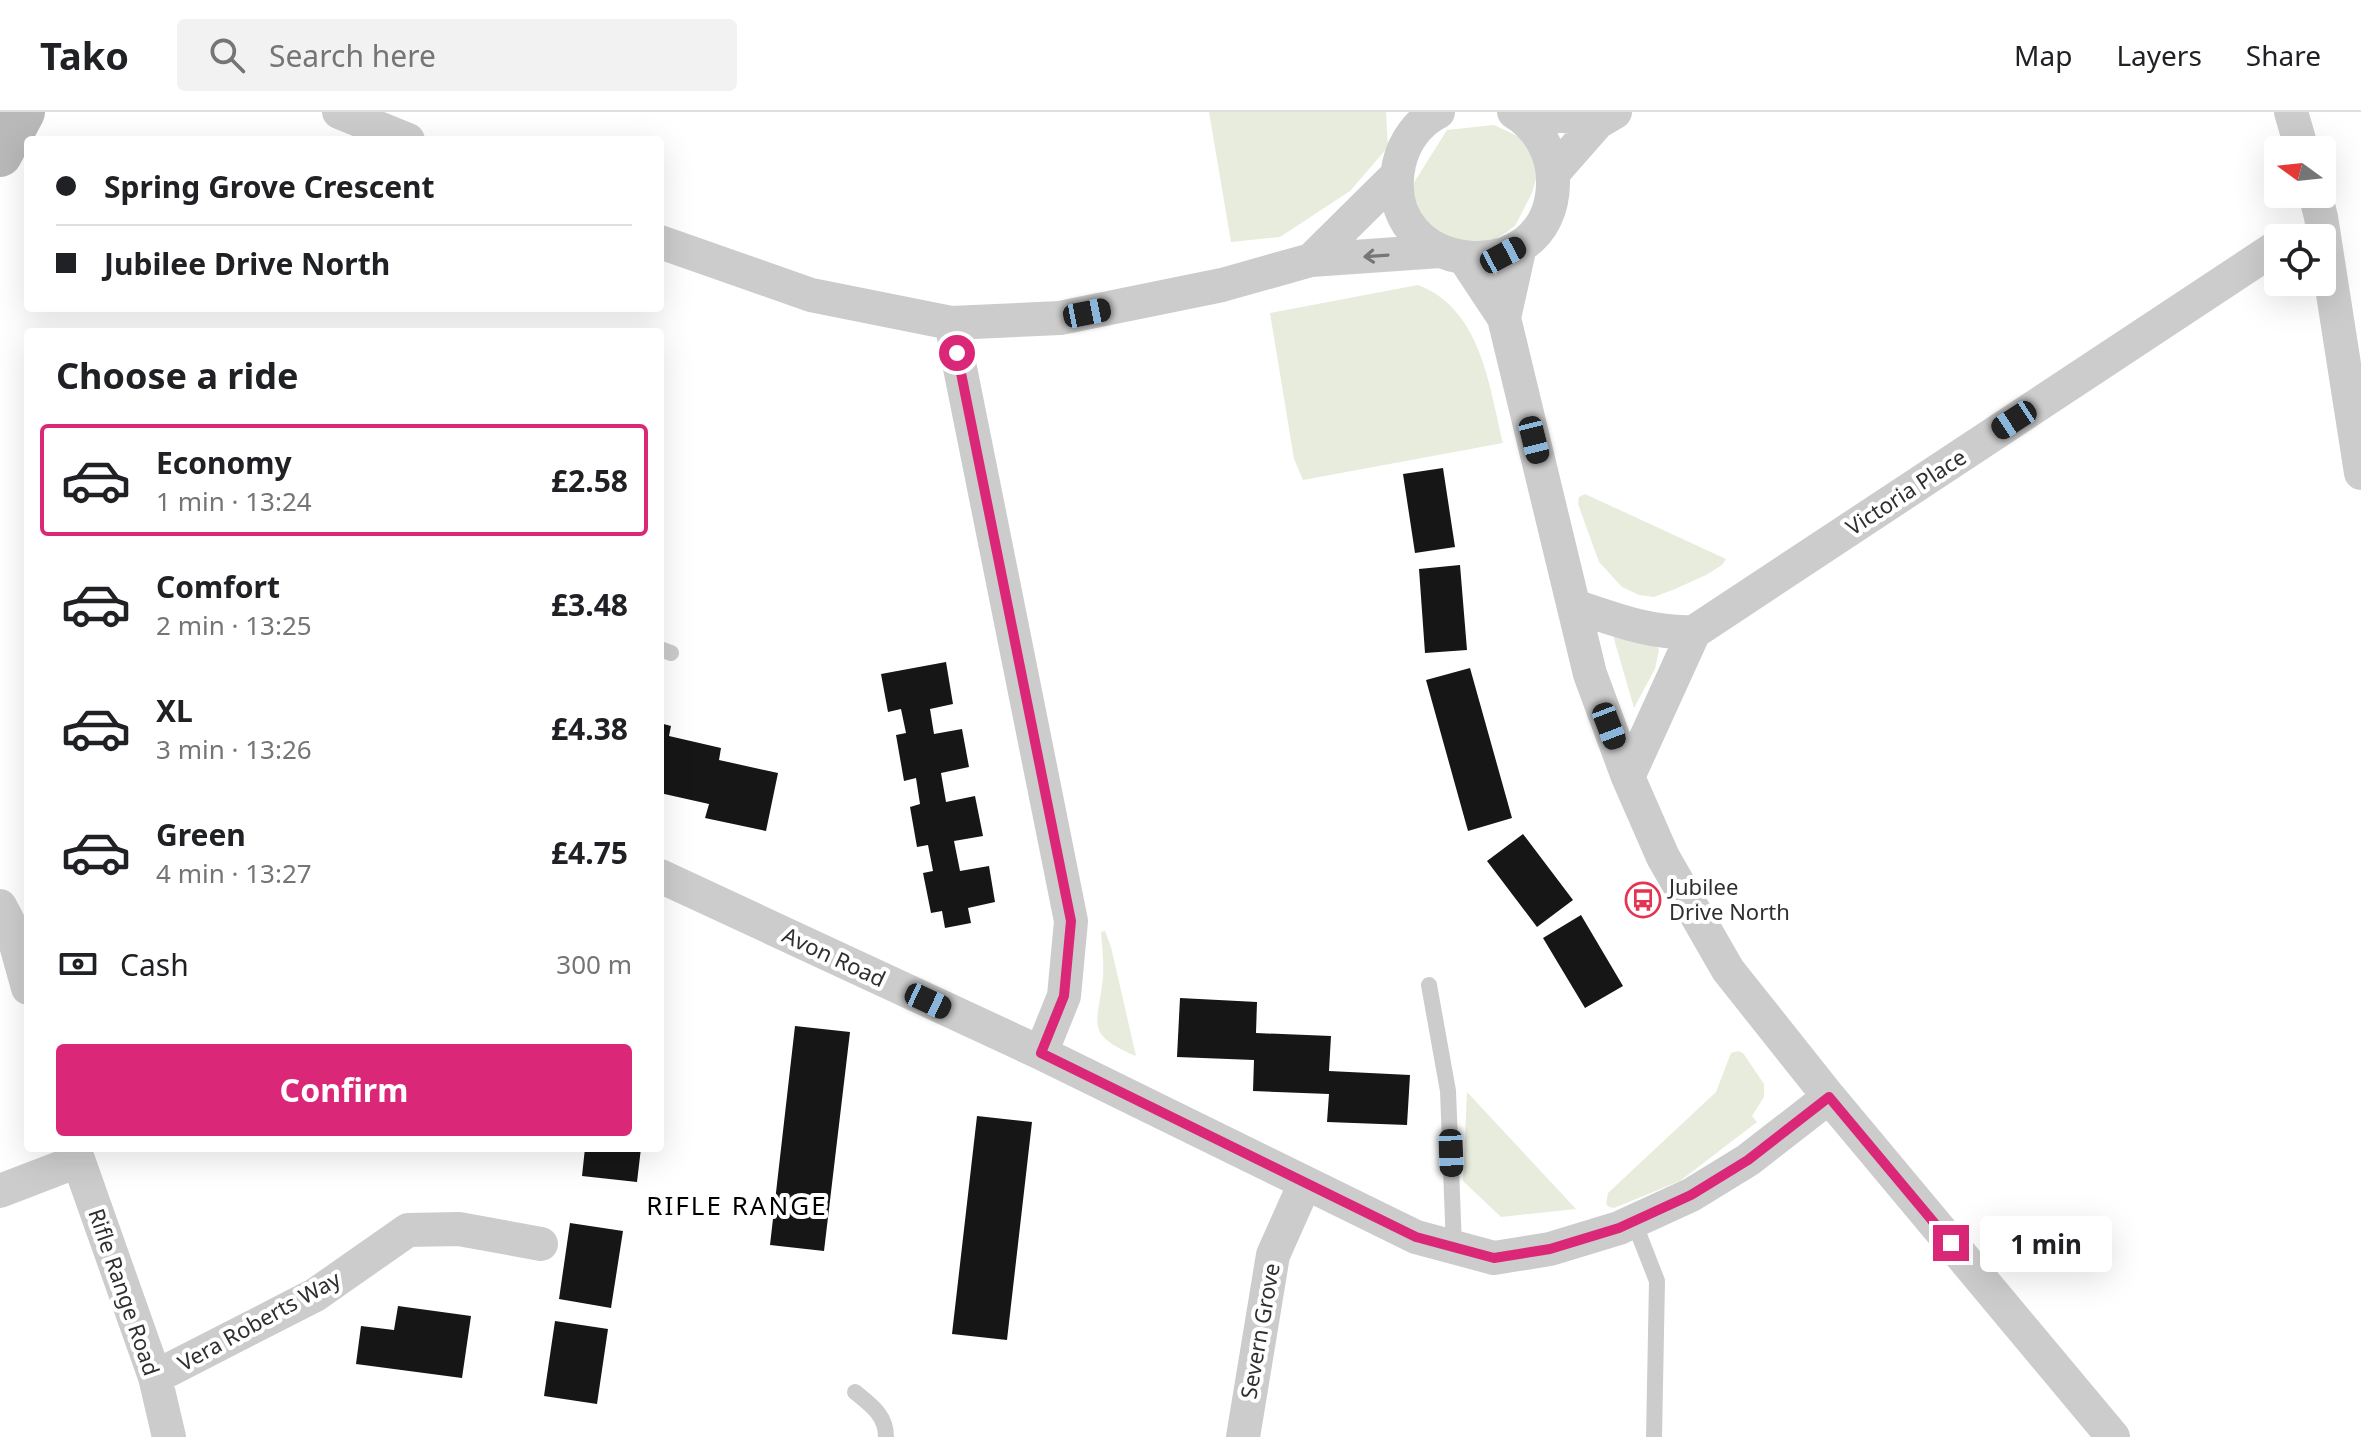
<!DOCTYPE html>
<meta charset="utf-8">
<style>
body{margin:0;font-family:"Noto Sans",sans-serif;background:#f2f2f2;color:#202124;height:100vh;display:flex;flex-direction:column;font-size:30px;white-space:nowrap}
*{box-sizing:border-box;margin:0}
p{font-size:26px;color:#757577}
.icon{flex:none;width:44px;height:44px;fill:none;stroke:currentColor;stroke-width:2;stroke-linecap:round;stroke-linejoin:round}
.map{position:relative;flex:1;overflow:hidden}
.side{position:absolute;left:24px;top:216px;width:640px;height:824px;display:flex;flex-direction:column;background:#fff;border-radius:8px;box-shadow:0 8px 32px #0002}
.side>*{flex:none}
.hud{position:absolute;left:24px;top:24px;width:640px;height:176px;border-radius:8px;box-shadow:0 8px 32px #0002;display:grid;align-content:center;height:176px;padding:0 32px;background:#fff}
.needle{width:52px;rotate:285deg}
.fabs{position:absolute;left:2264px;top:24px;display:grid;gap:16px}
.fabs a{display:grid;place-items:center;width:72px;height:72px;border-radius:8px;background:#fff;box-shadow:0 8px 32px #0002;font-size:40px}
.end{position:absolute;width:36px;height:36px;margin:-18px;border:10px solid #db2777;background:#fff;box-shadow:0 0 0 4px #fff}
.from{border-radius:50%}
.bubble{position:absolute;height:56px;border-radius:8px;background:#fff;box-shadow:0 8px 32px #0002;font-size:26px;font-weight:700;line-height:56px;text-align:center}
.car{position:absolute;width:24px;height:48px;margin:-24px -12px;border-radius:10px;box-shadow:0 0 6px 2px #0007;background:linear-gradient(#222 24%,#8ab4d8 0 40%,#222 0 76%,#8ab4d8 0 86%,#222 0)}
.hud b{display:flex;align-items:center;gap:28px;height:76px;font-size:30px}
.hud b+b{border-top:2px solid #e0e0e0}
.hud i{width:20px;height:20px;background:#202124}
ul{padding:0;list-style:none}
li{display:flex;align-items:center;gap:24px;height:112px;margin:0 16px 12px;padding:0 16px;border:4px solid transparent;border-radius:8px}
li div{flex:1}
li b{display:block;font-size:30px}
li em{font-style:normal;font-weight:700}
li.current{border-color:#db2777}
li>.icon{width:72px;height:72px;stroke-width:1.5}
h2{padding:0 32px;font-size:36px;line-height:96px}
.pay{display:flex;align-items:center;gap:20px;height:88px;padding:0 32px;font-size:30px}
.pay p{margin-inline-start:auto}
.action{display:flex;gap:16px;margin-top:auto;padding:16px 32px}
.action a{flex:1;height:92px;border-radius:8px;background:#db2777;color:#fff;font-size:32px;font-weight:700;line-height:92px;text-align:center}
header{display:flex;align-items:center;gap:48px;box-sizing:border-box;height:112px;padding:0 40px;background:#fff;border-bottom:2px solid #e0e0e0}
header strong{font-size:38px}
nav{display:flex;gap:44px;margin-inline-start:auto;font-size:28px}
.search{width:560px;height:72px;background:#f2f2f2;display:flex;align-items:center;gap:20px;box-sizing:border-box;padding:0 28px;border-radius:8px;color:#757577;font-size:30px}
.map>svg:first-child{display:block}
.green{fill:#e7ecdd}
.building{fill:#161616}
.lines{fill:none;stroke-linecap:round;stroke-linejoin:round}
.lane{stroke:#ccc;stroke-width:16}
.street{stroke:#ccc;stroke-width:34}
.secondary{stroke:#b9b9b9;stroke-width:44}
.oneway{stroke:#767676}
.route{stroke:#db2777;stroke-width:10}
.labels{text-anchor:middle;stroke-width:8;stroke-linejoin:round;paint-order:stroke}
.street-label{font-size:22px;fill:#2f2f2f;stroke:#fff}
.poi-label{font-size:22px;fill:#2f2f2f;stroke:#fff;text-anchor:start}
.quarter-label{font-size:26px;letter-spacing:2px;fill:#000;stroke:#fff}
</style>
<header>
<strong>Tako</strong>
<div class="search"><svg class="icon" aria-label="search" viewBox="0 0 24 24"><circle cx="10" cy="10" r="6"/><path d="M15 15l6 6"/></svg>Search here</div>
<nav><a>Map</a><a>Layers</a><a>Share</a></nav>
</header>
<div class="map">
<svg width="2361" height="1325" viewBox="0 0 2361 1325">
<rect width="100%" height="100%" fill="#fff"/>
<path class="green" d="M1209,0h177l2,35 -38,44 -70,46 -49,5z
M1494,13l32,15 16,18 -10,35 -17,33 -34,22 -31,-7 -34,-20 -3,-37 34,-54z
M1418,173c63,24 71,100 85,158l-200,37 -9,-21 -24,-146z
M1585,382l141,65 -4,6 -16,10 -31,14 -21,8 -15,-2 -17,-8 -23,-25 -21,-58 1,-7z
M1612,520l45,14 2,4 -4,19 -21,39z
M1105,819l6,16 25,109c-54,-23 -37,-32 -33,-80 1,-14 -1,-30 -2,-44z
M1738,939l5,2 21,31v13l-12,19 5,6 -77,59 -66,27 -5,-1 -3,-3 2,-11 108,-101 15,-39z
M1467,980l109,117 -75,8 -38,-36z"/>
<path class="building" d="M1443,356l12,79 -40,6 -12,-79z
M1460,453l7,85 -42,3 -6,-84z
M946,550l7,42 -23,5 4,25 28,-5 7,38 -28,6 5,29 29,-6 8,40 -29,5 6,30 29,-5 6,36 -27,6 3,15 -26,5 -3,-17 -11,2 -8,-40 10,-2 -5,-26 -11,2 -7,-40 10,-3 -4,-26 -12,3 -8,-46 10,-2 -5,-24 -13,3 -7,-38z
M1470,556l42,150 -44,13 -42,-151z
M660,611l11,3 -2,10 52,12 -2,12 59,13 -12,58 -61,-13 4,-14 -49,-11z
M1523,722l50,66 -36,27 -50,-66z
M1581,803l42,71 -38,22 -42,-70z
M1180,886l77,4 -1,31 75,3 -2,35 81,4 -3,50 -80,-3 2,-28 -76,-3 1,-31 -77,-3z
M795,914l55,6 -26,219 -54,-6z
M977,1004l55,6 -25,218 -55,-6z
M585,1036h56l-4,34 -55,-6z
M570,1111l53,8 -12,77 -52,-9z
M398,1194l73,10 -9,62 -106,-14 5,-38 33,4z
M555,1209l53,8 -11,75 -53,-8z"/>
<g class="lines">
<path class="lane" d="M660,537l11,4
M1429,873l19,106 6,156
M1634,1110l23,59 -3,156
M855,1280c16,13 31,23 31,45"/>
<path class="street" d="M339,0l69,28
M1438,0c-20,10 -34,30 -39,52 -24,113 153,130 154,19 1,-29 -15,-57 -39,-71
M1541,0l57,10
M2291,0l11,38
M1554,60l44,-50 17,-10
M2315,82l6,23 40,256
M660,130l151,53 140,28 109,-5 162,-33 89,-25 129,-9
M1465,147l39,59 86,356 38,103 35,80 65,113 101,127 284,340
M1311,148l86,-85
M1504,206l16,-72
M951,211l120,598 -7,75 -23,57
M1574,494c40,13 77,28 120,26l584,-386
M1628,665l66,-145
M660,764l381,177 375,184 78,21 56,-9 69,-21 72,-33 57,-35 81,-63
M0,794l11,21 17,61
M74,1036l81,229 14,60
M0,1079l78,-30
M155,1265l160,-82 93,-65 51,-1 82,15
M1243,1325l30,-182 32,-72"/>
<path class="secondary" d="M0,43l23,-43"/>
</g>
<defs><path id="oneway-shaft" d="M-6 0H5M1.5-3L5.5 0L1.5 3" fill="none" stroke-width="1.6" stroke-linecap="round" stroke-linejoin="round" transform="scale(2)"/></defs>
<use class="oneway" href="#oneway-shaft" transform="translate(1376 144) rotate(176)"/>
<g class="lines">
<path class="route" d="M957,241l114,568 -7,75 -23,57 375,184 78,21 56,-9 69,-21 72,-33 57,-35 81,-63 122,146"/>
</g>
<defs>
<g id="bus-ring" transform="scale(1.8)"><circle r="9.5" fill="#fff" stroke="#e33552" stroke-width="1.5"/><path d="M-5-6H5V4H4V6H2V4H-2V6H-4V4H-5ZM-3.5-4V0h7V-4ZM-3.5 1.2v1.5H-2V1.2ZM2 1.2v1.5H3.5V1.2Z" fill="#e33552"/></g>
</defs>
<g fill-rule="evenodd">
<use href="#bus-ring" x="1643" y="788"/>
</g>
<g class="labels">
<g class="street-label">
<text transform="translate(1906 380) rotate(-33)" y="8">Victoria Place</text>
<text transform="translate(834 845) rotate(25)" y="8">Avon Road</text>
<text transform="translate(124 1180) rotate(71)" y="8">Rifle Range Road</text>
<text transform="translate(259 1209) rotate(-29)" y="8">Vera Roberts Way</text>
<text transform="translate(1260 1219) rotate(-80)" y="8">Severn Grove</text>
</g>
<g class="poi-label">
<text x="1669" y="783">Jubilee<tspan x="1669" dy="25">Drive North</tspan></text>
</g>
<g class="quarter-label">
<text x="737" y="1103">RIFLE RANGE</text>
</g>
</g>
</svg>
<div class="fabs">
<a><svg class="needle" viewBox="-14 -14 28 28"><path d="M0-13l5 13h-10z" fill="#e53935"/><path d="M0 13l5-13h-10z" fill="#757577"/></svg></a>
<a><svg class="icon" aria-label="locate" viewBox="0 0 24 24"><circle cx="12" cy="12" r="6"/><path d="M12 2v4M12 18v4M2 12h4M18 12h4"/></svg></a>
</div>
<i class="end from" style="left:957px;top:241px"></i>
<i class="end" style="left:1951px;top:1131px"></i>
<div class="bubble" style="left:1980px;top:1104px;width:132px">1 min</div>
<i class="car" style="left:1503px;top:143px;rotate:62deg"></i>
<i class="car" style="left:1087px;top:201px;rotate:79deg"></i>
<i class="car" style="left:2014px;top:308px;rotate:237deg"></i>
<i class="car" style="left:1534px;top:328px;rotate:166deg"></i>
<i class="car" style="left:1609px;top:614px;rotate:159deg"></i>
<i class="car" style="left:928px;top:889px;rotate:115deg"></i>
<i class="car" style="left:1451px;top:1041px;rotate:178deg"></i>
<div class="hud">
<b><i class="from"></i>Spring Grove Crescent</b>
<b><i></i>Jubilee Drive North</b>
</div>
<section class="side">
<h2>Choose a ride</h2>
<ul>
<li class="current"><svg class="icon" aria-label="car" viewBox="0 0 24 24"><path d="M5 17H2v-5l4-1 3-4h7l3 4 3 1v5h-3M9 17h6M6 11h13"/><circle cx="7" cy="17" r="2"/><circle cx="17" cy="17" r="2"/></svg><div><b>Economy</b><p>1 min · 13:24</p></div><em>£2.58</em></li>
<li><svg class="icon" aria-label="car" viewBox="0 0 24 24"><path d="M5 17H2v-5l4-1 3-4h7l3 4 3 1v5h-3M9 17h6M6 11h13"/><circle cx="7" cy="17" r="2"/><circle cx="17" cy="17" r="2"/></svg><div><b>Comfort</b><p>2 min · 13:25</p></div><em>£3.48</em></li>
<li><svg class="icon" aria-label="car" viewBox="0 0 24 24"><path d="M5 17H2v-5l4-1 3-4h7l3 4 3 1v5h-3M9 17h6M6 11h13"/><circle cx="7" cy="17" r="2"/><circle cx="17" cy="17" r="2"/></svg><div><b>XL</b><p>3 min · 13:26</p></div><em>£4.38</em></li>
<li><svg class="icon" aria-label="car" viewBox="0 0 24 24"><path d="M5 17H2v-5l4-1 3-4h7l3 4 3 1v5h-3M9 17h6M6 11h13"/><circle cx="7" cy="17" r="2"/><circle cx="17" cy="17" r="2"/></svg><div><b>Green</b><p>4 min · 13:27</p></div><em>£4.75</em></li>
</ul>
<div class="pay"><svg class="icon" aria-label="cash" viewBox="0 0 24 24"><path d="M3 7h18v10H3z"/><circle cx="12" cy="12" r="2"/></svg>Cash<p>300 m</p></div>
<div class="action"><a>Confirm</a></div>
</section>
</div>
